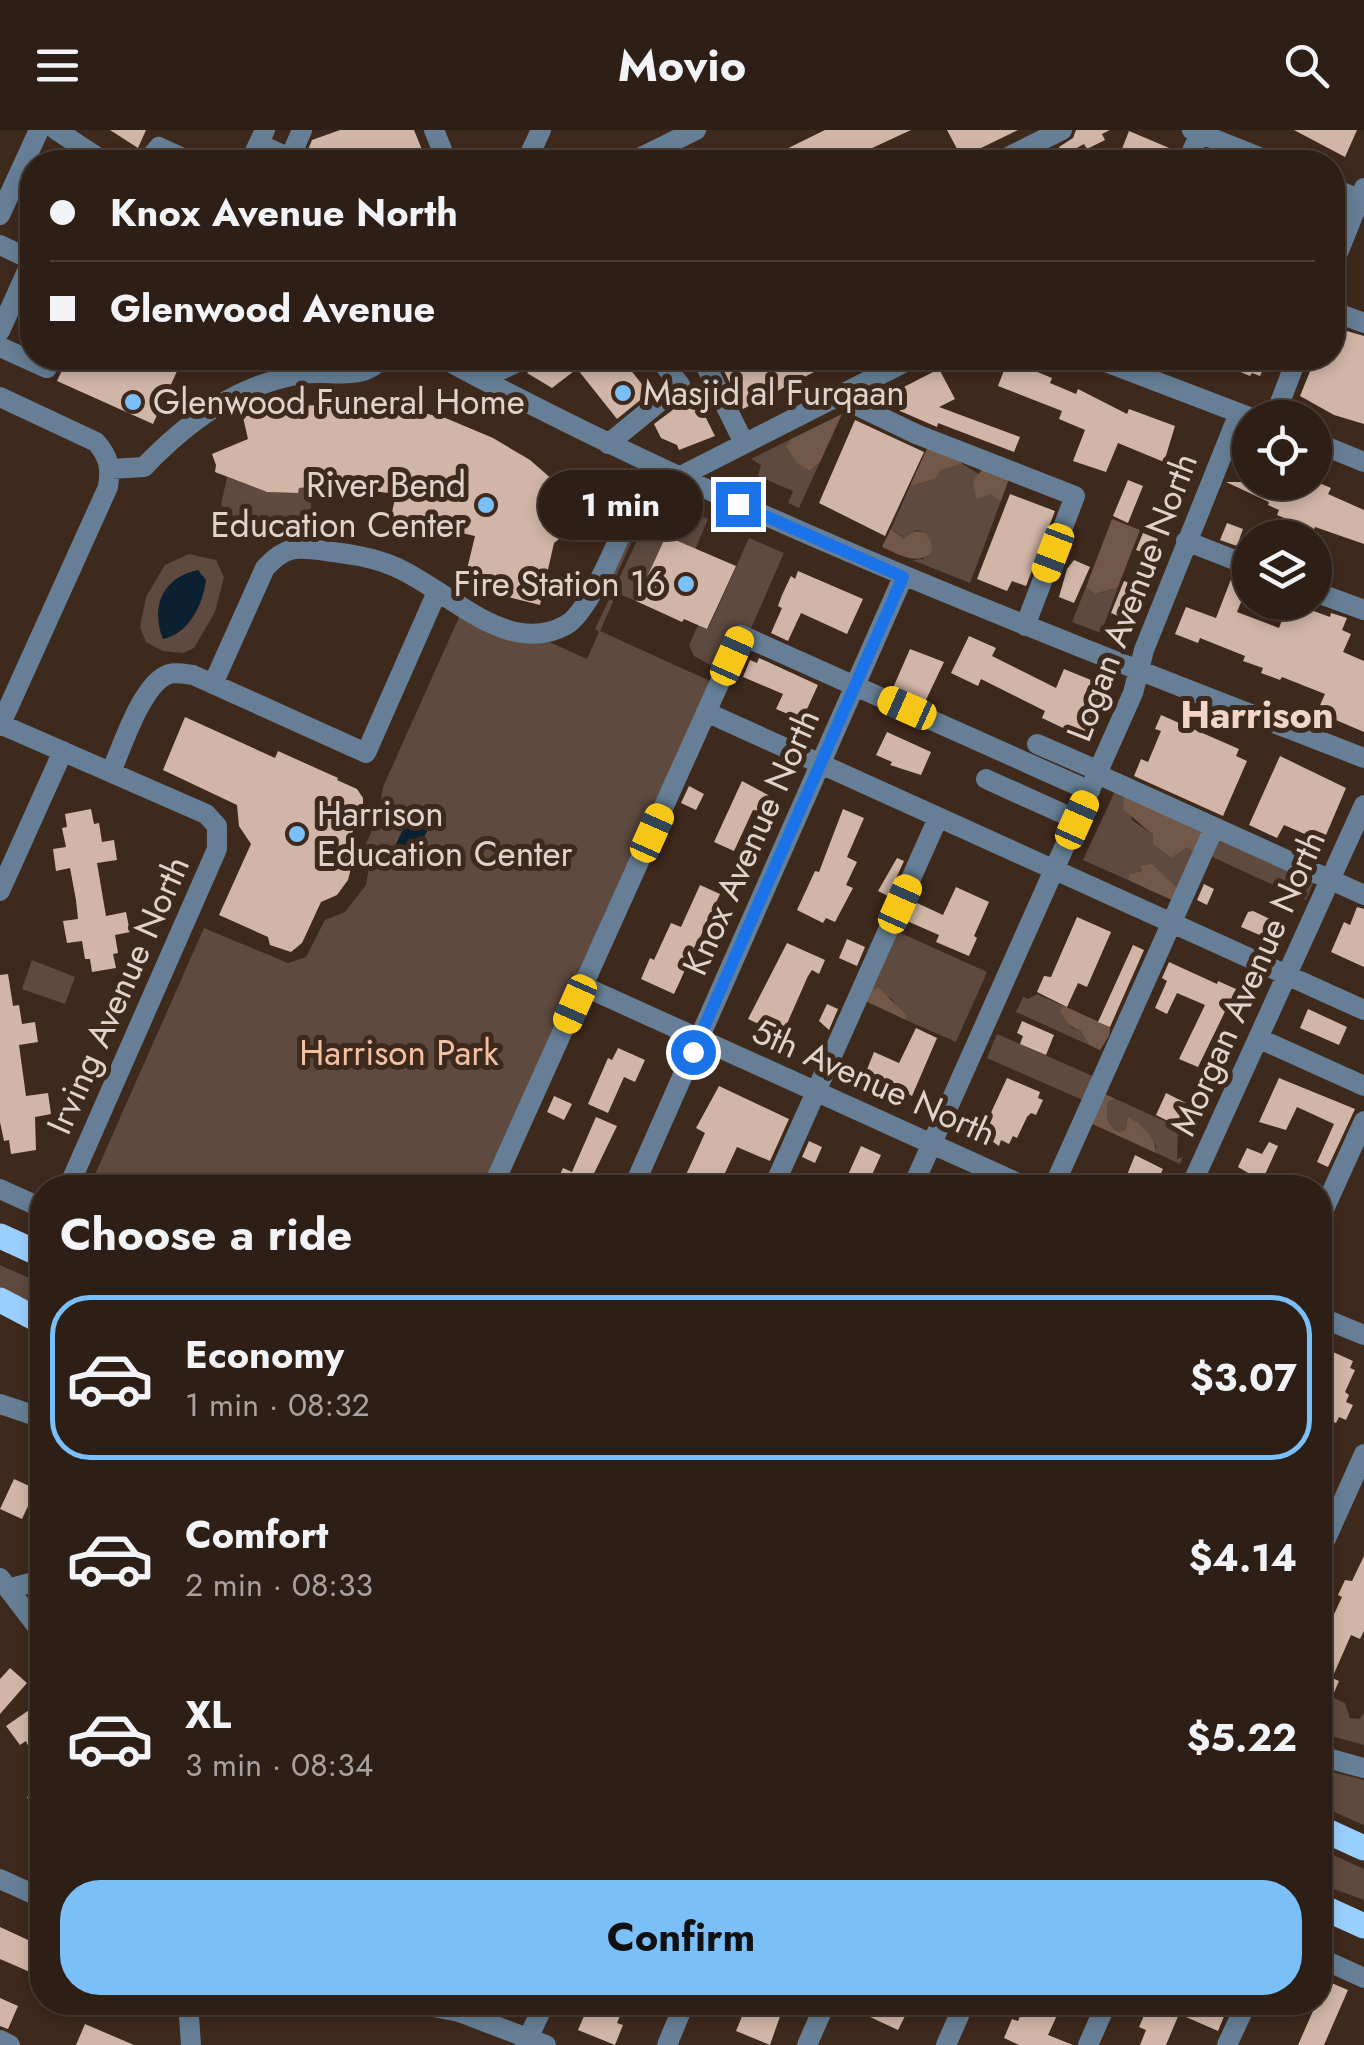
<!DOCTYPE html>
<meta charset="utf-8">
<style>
body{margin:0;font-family:Jost,sans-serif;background:#36271f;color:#f1f3f6;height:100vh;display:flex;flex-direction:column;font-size:38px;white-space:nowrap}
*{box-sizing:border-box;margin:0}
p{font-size:32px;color:#a7a2a1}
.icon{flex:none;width:55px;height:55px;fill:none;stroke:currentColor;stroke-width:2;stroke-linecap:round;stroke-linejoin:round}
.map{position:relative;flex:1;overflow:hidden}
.sheet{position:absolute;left:30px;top:1045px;width:1302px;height:840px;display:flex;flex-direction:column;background:#2e1f16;border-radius:40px;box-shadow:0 5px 15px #0003,0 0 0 2px #493d35}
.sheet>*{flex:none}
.guide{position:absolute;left:20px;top:20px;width:1325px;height:220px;border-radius:40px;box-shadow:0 5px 15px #0003,0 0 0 2px #493d35;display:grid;align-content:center;height:220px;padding:0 30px;background:#2e1f16}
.tools{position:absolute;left:1232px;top:270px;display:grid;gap:20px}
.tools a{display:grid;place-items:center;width:100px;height:100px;border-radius:50%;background:#2e1f16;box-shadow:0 5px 15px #0003,0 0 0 2px #493d35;font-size:50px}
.end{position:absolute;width:45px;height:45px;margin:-22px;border:12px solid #1a73e8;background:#fff;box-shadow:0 0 0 5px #fff}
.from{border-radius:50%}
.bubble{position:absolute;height:70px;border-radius:35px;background:#2e1f16;box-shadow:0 5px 15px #0003,0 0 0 2px #493d35;font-size:32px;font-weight:700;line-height:70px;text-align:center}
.car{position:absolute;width:30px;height:60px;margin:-30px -15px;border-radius:12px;box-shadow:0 0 8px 2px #0007;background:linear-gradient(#f5c518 24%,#345 0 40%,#f5c518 0 76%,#345 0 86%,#f5c518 0)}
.guide b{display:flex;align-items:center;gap:35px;height:95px;font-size:38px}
.guide b+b{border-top:2px solid #493d35}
.guide i{width:25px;height:25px;background:#f1f3f6}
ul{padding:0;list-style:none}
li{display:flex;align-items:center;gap:30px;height:165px;margin:0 20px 15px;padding:0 10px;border:5px solid transparent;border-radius:40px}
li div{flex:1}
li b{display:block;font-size:38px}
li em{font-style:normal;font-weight:700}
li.selected{border-color:#7abff8}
li>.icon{width:90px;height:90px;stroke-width:1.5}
h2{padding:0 30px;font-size:45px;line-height:120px}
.cta{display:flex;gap:20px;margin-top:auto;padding:20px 30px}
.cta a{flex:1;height:115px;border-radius:40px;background:#7abff8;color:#111;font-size:40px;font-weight:700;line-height:115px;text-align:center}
header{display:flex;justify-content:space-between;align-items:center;height:130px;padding:0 30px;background:#2e1f16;font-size:45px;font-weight:700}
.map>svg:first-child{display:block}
.green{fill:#5e4a3f}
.forest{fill:#725849}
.water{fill:#0b2031}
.building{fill:#d1b6a7}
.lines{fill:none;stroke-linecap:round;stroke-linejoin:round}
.minor{stroke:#667f96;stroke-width:20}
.major{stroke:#9ad0ff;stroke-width:25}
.route{stroke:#1a73e8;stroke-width:12}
.poi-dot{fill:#7abff8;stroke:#3e291d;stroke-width:4}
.labels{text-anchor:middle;stroke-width:10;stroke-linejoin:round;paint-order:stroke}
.poi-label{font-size:35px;fill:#e1d3cb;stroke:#3e291d;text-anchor:start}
.street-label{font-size:35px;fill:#e1d3cb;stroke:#3e291d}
.park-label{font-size:35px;fill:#f3c0a2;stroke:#3e291d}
.neighbourhood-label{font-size:38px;font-weight:bold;fill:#f1d5c5;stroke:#3e291d}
</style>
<header><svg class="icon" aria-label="menu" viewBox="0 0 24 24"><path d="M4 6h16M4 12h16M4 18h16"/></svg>Movio<svg class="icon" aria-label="search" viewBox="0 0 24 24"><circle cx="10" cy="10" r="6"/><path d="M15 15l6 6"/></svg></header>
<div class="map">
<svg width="1364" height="1915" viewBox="0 0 1364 1915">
<rect width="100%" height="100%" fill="#3e291d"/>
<path class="green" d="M791,309l-5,9 24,23 10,-9 -21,46 -11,-5 5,-12 -35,-15 3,-11 -10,-6z
M962,334l17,10 -6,8 28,19 -31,82 -58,-23 12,-1 2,-26 -9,-3 -9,4 -3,5 -14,-10 19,-43 25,-7 6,-9z
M227,347l40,15 30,1 2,-5 9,-1 7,39c-39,-4 -63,12 -94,-21z
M649,362l4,2 -44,98 -4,-1z
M658,366l50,23 -13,31 -29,-13 -30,64 -19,-8 -17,38 112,51 -226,505 -397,1 115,-260 84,35 18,-6 19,-37 20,-8 21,-27 4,-23 -4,-18 12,-28 5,-29 82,-183 122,55 12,-27 -4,-3z
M749,408l35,15 -35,80 -31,36 -24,-13 -5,-11 9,-20 10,4z
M189,424l27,6 8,17 -9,35 -21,36 -11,5 -20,-2 -17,-9 -6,-15 6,-30 19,-32z
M1086,457l9,7 23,-7 -17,46 -29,-11z
M1116,659l12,4 4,27 21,15v10l18,13 16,-12 11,8 -21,34 -37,-21 2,4 -13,3 -1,6 -45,-20z
M1215,708l101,39 -10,23 -98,-45z
M894,800l93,42 -31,70 -50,-22 -15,-22 -24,-8z
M32,830l43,17 -10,27 -43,-15z
M1037,864l27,12 -4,4 12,18 9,3 8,14 -73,-33 7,-15 5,2z
M997,904l100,44 -10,24 -100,-44z
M1116,969l66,30 -4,2 -1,28 6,-2 -3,7 -24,-11v-7l-7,-11 -23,-5 -8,2c-12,-9 -12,-17 -10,-30z
M0,1135l42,19v24l-42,-21z
M1320,1562l25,11 5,15 9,1 5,-6v32l-44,-12z
M1320,1639l44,11v45l-44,-19z
M1320,1719l44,20v31l-44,-16z"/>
<path class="forest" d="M842,284l-22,48 -10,9 -12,-7 -12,-17 5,-8z
M929,314l29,11 4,9 -21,6 -6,9 -25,7z
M985,336l25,10 -9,25 -11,-7 -14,5 -3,-18z
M1112,389l28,11 -22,57 -23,7 -9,-7z
M891,399l13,10c6,-8 12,-9 22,-6l6,12 -1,8c-15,13 -33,1 -49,-6z
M1124,667l81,31 -7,26 -11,-7 -16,11 -18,-13v-10l-30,-26z
M1152,734l25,24 -1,14 -48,-22 1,-6 13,-3 -2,-5z
M879,858l27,27v5l-43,-20 4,-10z
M1064,876l46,21 -1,9 -9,14 -11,-5 -8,-14c-12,-4 -16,-10 -21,-21z
M1100,962l16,7 -8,3c-2,14 -2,21 10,30l8,-2 2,-13c13,7 28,20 28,36l-68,-31z"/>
<path class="water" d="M198,440l8,10c-3,24 -17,54 -43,59 -13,-32 0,-62 35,-69z
M408,689l20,10 -15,31 -20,-10z"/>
<path class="building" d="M110,0h36l-8,18z
M340,0h74l13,32h-120l-2,-5 7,-17z
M825,0h86l-69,32h-82z
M947,0h71l-41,20 6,12h-19z
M1076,0h34l-8,4 3,6 -18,9 -3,-5 -20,11 -5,-8 14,-9z
M1294,0h63l-12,27z
M1129,1l45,19 -5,12h-43l-8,-3z
M1340,199l24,7v88l-30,-9 -34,-19 15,-37 11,5 3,-6h3z
M68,228h115l-30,66 -96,-43z
M545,228h25l8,10 -26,20 -25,-15z
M595,228h26l28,35 -32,26 -39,-49z
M737,228h104l-98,51 -22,-44z
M1207,228h61l-8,18 -8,-3 -2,3z
M1008,230l44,18 -2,5 26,11 2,-5 49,25 2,-5 46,17 -11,36 -46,-19 -12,29 -33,-11 12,-31 -26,-11 3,-8 -64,-25z
M939,239l16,30 -16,8 81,30 -6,15 -76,-29 -1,4 -37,-16 -8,-18z
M694,264l21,42 -36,14 -2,-5 -16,-7 -7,-14z
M332,274l68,8 1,-6 34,10 1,-2 57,24 37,22 31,27 22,24 -24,19 5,5 -10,8 -14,62 -77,-19 12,-50 -84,-19 5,-23 -69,-9 -28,3 -1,5 -31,-1 -52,-20 1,-7 -4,-11 36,-15 -5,-22 44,-10z
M855,290l69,32 -39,84 -66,-33z
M1128,350l15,6 -15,37 -15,-7z
M1226,352h91l14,6 -3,6 36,16v34l-49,-17 -3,7 -18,-7v-5l-17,-7 2,-5 -11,-5 1,-3z
M1010,364l45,17 -29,75 -14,-5 -5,10 -30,-12z
M1227,393l16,6 -6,17 -17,-6z
M1143,403l15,6 -6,16 -16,-5z
M666,406l70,30 -29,63 -23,-10 -2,3 -46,-21z
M1074,430l16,7 -16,36 -15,-6 8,-28z
M798,441l65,28 -16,35 -46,-21 -13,28 -17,-8 11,-25 -4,-2 4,-11 9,-19 4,3z
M1233,444l17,6 -13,32 42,16 10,-26 41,15 1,-4 16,5 -5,12 9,4 -8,18 21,9v71l-47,-20 8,-18 -43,-17 -2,3 -19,-7 2,-5 -20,-7 2,-5 -45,-18 -2,5 -23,-9 11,-27 30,11z
M1124,451l18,6 -14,33 -17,-7z
M969,506l27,12 -4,8 64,32 8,-19 49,20 -20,41 2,4 -13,3 -40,-19 3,-7 -64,-32 -3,7 -27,-13z
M910,519l34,13 -19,40 -32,-14z
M759,528l59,27 -16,35 -26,-11 7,-15 -40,-17 7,-17 7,3z
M1161,585l78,34 -3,7 11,5 -24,55 -89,-40 7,-17 7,3 13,-31 -6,-2z
M185,587l90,41 3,-7 60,27 -1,2 20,9 6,9v11l-16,35 5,20 -4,16 -11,15 -16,7 -19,41 -11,9 -21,-7 -2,-8 -49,-22 32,-71 -12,-18 -2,-21 -74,-35z
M887,602l44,20 -10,23 -31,-10 2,-3 -16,-7z
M1280,626l66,32 -23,54 -39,-17 -7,13 -28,-13z
M742,651l28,15 -7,15 -10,-1 -19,41 -20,-9z
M689,656l15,8 -8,16 -15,-7z
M91,679l3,15 5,-1 3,19 12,-2 3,20 -20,3 9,53 20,-4 4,20 -15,3 3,18 -5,1 3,14 -24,4 -2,-13h-5l-3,-18 -15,2 -4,-22 15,-2 -2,-19 -6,-32 -14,3 -3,-22 13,-2 -4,-19 5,-1 -2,-13z
M843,679l21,9 -17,39 10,5 -11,23 7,3 -18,34 -9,-4 -3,5 -26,-13 18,-39 4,1z
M897,728l7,3 -16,35 -10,-5z
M1204,754l10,5 -7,16 -10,-5z
M700,755l20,9 -46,100 -33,-15 9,-21 4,2 17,-37 10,4z
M956,757l33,15 -15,34 3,2 -8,18 -33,-14 3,-7 -32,-14 8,-19 28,13z
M1357,777l7,2v58l-33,-15 13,-30 6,3z
M1253,781l17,8 -8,17 -21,-9 7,-15z
M1077,787l34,15 -24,55 -9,-4 -11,24 -30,-15 7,-16 7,1z
M847,809l18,8 -8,19 -18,-8z
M787,813l38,17 -6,14 -7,-4 -4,6 -26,59 -34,-16z
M1133,815l11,5 -34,77 -12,-5z
M1169,832l48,22 1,-3 18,8 -38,78 -19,-8 26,-54 -28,-12 -10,21 -12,-6 12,-27 -5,-3z
M8,844l5,32 6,-1 3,19 13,-2 3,20 -19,3 7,51 22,-3 3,21 -16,3 1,33 -25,4 -2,-14 -5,1 -4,-19v-147z
M827,874l11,5 -9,21 -10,-9z
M1308,879l39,18 -8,18 -39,-17z
M1022,891l32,14 -8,20 -26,-11 3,-8 -6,-3z
M916,898l21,10 -25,58 -46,-24 8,-20 25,11z
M618,918l27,12 -10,22 -11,-5 -16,36 -20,-9 20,-46 4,2z
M1007,948l33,14 -2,6 5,2 -7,15 -5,-2 -4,4 -10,21 -4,-2 -4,8 -8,-4 -2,6 -24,-16 7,-16 7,3z
M1279,948l76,31 -27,58 -11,-5 17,-38 -37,-17 -11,23 -27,-8z
M719,956l70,33 -19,42 -33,-14 -19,41h-38l25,-55 -9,-5z
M1166,963l20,10 -10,22 -20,-10z
M554,966l18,8 -8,16 -17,-8z
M596,987l21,9 -30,62h-33l9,-20 9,4z
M809,1011l13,6 -7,16 -13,-6z
M1269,1012l9,4 -16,35 -24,-14 9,-19 15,6z
M861,1016l20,9 -15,33h-24z
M1135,1025l28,14 -8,18 -28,-12z
M1320,1216l33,15 -3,7 5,2 -10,22 4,3 -3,7 7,3 -7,15 -7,-3 -3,6 -16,-7z
M14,1349l22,10 -14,30 -22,-10z
M1364,1426v75l-4,8 -9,-4 -19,43 7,3 -6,14 -7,-3 -6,13v-34l5,-12 -5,-2v-23l4,2 18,-39 -4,-2 7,-15 7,1z
M10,1538l17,15 -27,31v-35z
M42,1571v76l-16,-36 -6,4 -14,-19z
M42,1659v36l-15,-28z
M0,1797l41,19 -11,26 -30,-13z
M1320,1848l28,12 -24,55h-26l19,-43h3z
M0,1868l18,8 -10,23 -8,-3z
M590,1872h36l-9,21 6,2 -8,20 -37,-15z
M748,1872h37l-15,43 -34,-14z
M874,1872h13l20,10 -9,18 -30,-14z
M1026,1872h37l-15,33 25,10h-54l-15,-7 8,-19 6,2z
M1150,1872h80l-12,29 -39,-17 -13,31h-26l6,-15 -7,-3z
M85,1894l49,21h-58z"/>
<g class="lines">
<path class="minor" d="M56,0l49,32
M434,0l13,32
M1192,0l79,32
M259,14l31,14 2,4
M290,28l12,-28
M146,32l13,-15 33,15
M250,32l15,-32
M526,32l15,-32
M631,32l65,-32
M998,32l64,-32
M1187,32l13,-29
M1332,58l32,13
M0,85l39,-85
M0,115l32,15 -32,71
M1332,138l32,-80
M1332,181l32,12
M0,217l47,21 5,-10
M442,228c296,160 609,278 922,400
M702,228l42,85
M1095,228l157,60
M482,249l44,-21
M837,266l79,38 159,62 -50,130
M0,267l96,45c13,15 15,25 12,45l-108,239
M1274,288l23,-60
M1315,312l49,20
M608,314l72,-59 -21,-27
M110,339l34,-2c44,-46 93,-82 158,-93 27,-5 60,9 80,-16
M679,347l234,-119
M1186,411l64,25
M1315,462l49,18
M213,554l52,-116c21,-23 32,-21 61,-17 23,3 46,6 67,15 51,20 113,93 173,59 29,-16 69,-127 84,-161
M706,582l658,298
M0,594l206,90 11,12v23l-149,339
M1037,614l62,27
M111,642c11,-25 31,-89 58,-98 7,-2 17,0 24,1l173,78 71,-161
M1097,644l267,121
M986,649l91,41
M0,761l63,-140
M583,856l446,202
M1260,909l104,47
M492,1058l249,-553 349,156
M633,1058l270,-611
M773,1058l165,-370
M912,1058l221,-495 11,-43 95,-237
M1053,1058l161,-360
M1190,1058l174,-383
M0,1059l42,19
M1320,1088l44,-97
M1320,1187l44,18
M0,1274l42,14
M1320,1422l44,-98
M0,1448l42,55
M11,1458l31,-8
M1320,1626l44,12
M0,1749l42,19
M1320,1828l44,20
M188,1872l3,43
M351,1872l73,3 35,7 87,33
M0,1910l10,5
M525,1915l20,-43
M667,1915l18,-43
M807,1915l19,-43
M946,1915l19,-43
M1088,1915l19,-43
M1227,1915l20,-43"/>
<path class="major" d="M0,1106l42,19
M0,1170l42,22
M1320,1698l44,20
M1320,1776l44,20"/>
</g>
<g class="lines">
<path class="route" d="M693,922l210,-475 -165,-73"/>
</g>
<g class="poi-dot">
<circle cx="623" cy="263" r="10"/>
<circle cx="133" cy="272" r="10"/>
<circle cx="486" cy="375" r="10"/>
<circle cx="686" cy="454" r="10"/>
<circle cx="297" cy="704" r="10"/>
</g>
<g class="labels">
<g class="poi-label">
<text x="643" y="275">Masjid al Furqaan</text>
<text x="153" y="284">Glenwood Funeral Home</text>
<text x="466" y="367" text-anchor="end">River Bend<tspan x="466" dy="40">Education Center</tspan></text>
<text x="666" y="466" text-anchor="end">Fire Station 16</text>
<text x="317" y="696">Harrison<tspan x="317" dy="40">Education Center</tspan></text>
</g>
<g class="street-label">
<text transform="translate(1132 467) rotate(-69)" y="12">Logan Avenue North</text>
<text transform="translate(751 712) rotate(-66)" y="12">Knox Avenue North</text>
<text transform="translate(1248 853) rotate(-66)" y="12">Morgan Avenue North</text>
<text transform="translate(118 865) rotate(-66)" y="12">Irving Avenue North</text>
<text transform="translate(874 952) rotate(24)" y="12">5th Avenue North</text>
</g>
<g class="park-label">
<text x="399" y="935">Harrison Park</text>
</g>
<g class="neighbourhood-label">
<text x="1257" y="598">Harrison</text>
</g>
</g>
</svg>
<div class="tools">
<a><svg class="icon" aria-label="locate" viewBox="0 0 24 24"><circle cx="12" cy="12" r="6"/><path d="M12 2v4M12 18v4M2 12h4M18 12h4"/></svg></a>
<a><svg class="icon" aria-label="layers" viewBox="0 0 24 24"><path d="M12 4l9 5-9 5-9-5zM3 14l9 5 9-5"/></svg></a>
</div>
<i class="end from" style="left:693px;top:922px"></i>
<i class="end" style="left:738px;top:374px"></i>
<div class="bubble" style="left:538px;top:340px;width:165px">1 min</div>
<i class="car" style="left:1053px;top:423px;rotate:201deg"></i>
<i class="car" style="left:732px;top:526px;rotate:24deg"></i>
<i class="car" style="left:907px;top:578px;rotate:294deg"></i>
<i class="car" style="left:1077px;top:690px;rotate:24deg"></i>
<i class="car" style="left:652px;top:703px;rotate:24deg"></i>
<i class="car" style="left:900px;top:774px;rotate:24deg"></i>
<i class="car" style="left:575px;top:874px;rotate:204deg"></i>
<div class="guide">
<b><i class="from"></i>Knox Avenue North</b>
<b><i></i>Glenwood Avenue</b>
</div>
<section class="sheet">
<h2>Choose a ride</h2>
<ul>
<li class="selected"><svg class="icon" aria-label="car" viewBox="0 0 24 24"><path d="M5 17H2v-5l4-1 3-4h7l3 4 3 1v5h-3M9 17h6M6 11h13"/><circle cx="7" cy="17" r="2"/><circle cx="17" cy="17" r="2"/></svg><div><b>Economy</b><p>1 min · 08:32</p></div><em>$3.07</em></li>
<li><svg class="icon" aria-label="car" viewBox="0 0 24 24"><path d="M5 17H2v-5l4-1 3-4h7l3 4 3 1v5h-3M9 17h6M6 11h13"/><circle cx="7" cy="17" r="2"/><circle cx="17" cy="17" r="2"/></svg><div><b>Comfort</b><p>2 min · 08:33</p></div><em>$4.14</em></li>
<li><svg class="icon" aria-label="car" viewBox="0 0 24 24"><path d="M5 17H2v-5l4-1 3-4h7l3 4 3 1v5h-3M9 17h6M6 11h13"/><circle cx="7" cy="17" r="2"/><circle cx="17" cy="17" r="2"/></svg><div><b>XL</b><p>3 min · 08:34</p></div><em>$5.22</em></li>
</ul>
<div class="cta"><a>Confirm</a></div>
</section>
</div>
